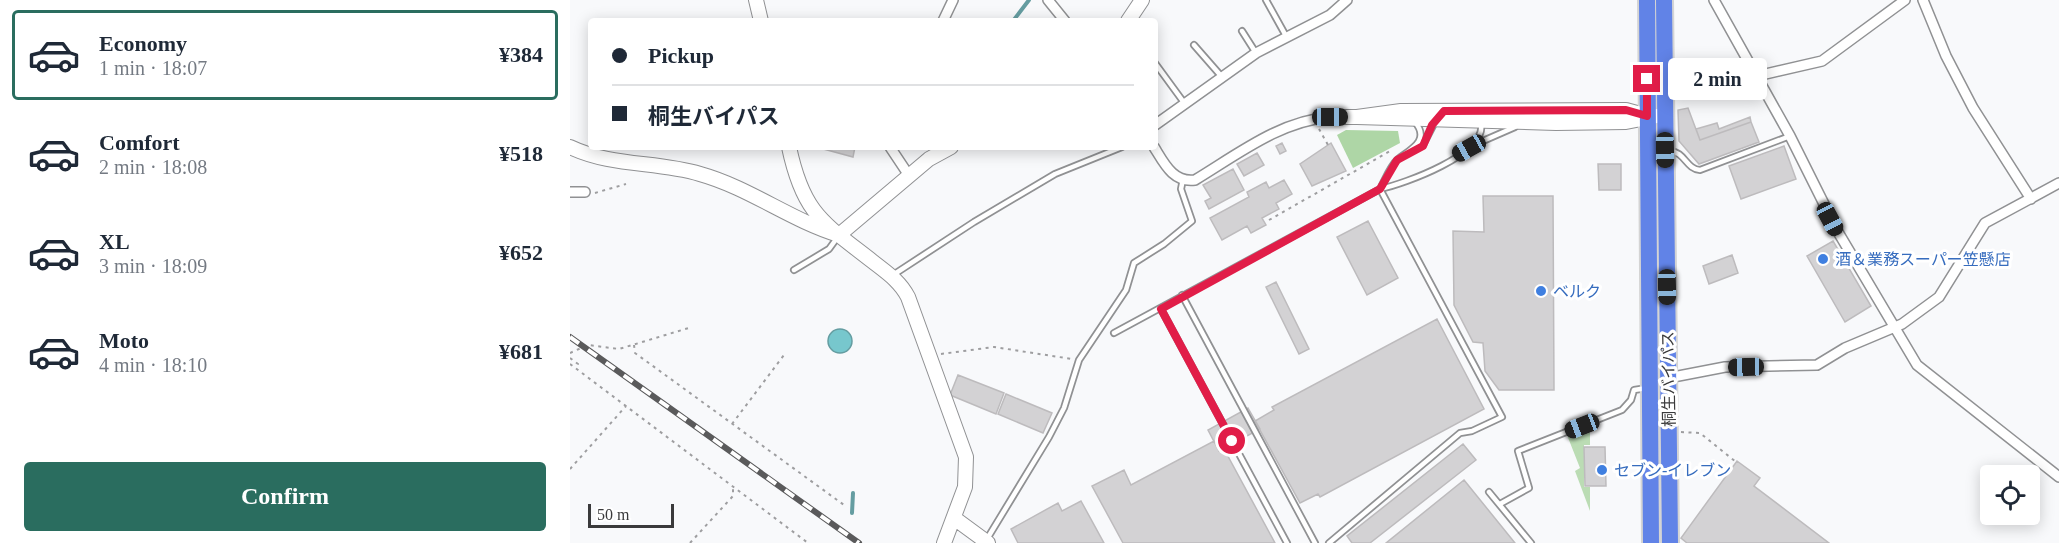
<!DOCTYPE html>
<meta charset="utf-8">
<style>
body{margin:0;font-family:"Times New Roman","Noto Sans JP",serif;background:#f6f6f7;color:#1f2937;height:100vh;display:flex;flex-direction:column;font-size:22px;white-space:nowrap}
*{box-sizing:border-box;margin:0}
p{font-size:20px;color:#747a83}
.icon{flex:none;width:33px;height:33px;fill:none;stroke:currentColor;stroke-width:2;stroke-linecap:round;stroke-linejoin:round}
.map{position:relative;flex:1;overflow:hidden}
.details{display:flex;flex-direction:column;background:#fff;width:570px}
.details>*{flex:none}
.guide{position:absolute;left:18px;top:18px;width:570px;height:132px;border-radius:6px;box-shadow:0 3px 15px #0003;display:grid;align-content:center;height:132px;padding:0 24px;background:#fff}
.controls{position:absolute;left:1410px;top:465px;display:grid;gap:12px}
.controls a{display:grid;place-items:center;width:60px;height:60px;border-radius:6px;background:#fff;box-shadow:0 3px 15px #0003;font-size:30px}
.scale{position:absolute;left:18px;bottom:15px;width:86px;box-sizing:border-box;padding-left:6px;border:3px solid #3a3a3b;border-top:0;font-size:16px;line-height:21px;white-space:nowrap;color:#3a3a3b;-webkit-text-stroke:4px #fff;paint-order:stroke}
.end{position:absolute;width:27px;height:27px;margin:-14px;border:8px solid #e11d48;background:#fff;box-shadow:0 0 0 3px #fff}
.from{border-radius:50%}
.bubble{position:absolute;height:42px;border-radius:6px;background:#fff;box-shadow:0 3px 15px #0003;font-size:20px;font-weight:800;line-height:42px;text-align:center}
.car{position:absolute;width:18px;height:36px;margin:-18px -9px;border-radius:8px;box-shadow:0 0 4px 2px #0007;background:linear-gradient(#222 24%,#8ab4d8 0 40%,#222 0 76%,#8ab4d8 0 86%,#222 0)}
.guide b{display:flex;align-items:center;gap:21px;height:57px;font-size:22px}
.guide b+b{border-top:2px solid #e0e1e3}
.guide i{width:15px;height:15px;background:#1f2937}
ul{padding:10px 0 0;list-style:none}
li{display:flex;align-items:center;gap:18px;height:90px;margin:0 12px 9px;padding:0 12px;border:3px solid transparent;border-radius:6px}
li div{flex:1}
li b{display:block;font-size:22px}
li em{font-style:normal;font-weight:800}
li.on{border-color:#2a6d5f}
li>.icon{width:54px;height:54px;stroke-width:1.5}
.button{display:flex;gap:12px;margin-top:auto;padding:12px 24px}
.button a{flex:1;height:69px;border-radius:6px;background:#2a6d5f;color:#fff;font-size:24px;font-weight:800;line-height:69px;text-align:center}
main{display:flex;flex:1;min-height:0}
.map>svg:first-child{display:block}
.green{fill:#bbdcb4}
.forest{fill:#aed6a6}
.water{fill:#77c7cd;stroke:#659da1;stroke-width:1.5}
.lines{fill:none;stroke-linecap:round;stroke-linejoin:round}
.stream{stroke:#659da1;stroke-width:4}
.building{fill:#d3d2d4;stroke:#bdbbbd;stroke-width:1.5}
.lane-casing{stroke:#909193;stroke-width:8}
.street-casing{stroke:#909193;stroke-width:12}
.secondary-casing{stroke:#909193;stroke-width:16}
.highway-casing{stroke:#d4d4d4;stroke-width:20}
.path{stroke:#9e9ea0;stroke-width:2;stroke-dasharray:3 4.5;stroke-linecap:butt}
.lane{stroke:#fff;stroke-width:4.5}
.street{stroke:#fff;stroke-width:9}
.secondary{stroke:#fff;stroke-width:14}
.highway{stroke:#6183e7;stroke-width:16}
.rail-casing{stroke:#5a5a5b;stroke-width:6}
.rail{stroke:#fff;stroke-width:4;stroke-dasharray:11;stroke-linecap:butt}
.route{stroke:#e11d48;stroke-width:8}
.shop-dot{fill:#3f7fe0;stroke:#fff;stroke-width:2}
.labels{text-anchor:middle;stroke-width:6;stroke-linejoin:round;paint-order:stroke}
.shop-label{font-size:16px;fill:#366cbe;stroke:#fff;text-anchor:start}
.street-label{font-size:16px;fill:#3a3a3b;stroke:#fff}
</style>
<main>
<section class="details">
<ul>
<li class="on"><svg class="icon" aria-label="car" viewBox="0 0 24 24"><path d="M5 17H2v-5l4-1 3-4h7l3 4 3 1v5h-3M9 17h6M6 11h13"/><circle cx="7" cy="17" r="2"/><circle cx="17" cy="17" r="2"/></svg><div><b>Economy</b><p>1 min · 18:07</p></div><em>¥384</em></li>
<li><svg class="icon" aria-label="car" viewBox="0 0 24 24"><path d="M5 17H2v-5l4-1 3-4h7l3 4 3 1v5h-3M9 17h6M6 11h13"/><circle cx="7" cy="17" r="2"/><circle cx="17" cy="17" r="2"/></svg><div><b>Comfort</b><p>2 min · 18:08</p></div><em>¥518</em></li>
<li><svg class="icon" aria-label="car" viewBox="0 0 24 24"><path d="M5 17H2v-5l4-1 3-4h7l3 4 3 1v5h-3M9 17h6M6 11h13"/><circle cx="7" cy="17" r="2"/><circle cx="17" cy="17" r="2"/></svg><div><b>XL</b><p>3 min · 18:09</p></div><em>¥652</em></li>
<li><svg class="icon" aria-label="car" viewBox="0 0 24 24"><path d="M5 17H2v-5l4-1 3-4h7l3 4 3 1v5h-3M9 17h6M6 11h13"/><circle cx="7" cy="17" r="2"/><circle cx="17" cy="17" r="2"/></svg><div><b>Moto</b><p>4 min · 18:10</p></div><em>¥681</em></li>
</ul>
<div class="button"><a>Confirm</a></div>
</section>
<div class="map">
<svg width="1489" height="543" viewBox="0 0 1489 543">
<rect width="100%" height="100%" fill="#f8f9fb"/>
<path class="green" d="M1020,427v18h-6v42h6v24l-15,-40 5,-3 -13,-33z"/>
<path class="forest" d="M776,130l52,1 2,12 -47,25 -16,-33z"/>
<path class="water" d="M258 341a12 12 0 1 1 24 0a12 12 0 1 1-24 0Z"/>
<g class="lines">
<path class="stream" d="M443,21l16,-21
M350,148l1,-1
M282,513l1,-20"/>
</g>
<path class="building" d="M1118,108l12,32 51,-18 8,20 -60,22 -20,-23 -1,-31z
M1180,117l1,5 -51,18 -4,-11 21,-6 2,6z
M712,143l4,8 -6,3 -4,-8z
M761,143l15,28 -34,15 -12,-22z
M1214,146l12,33 -55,20 -12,-33z
M246,147h39l-2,10z
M687,153l7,12 -20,11 -7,-12z
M1028,164h23v26h-22z
M663,169l11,21 -35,19 -4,-8 6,-3 -8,-13z
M714,180l8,14 -16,9 3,6 -17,9 4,7 -15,8 -4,-7 -25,14 -12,-22 39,-21 -2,-5 19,-10 3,6z
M913,196h70l1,194h-55l-14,-19 -2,-28 -10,-1 -19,-37 -1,-74 31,1z
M798,221l30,57 -31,17 -30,-58z
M1263,241l38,65 -26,16 -38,-66z
M1162,255l6,18 -29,11 -6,-18z
M706,282l33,67 -10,5 -33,-67z
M867,319l47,90 -164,88 -2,-3 -18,9 -45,-82 19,-11 -2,-3z
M388,375l46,18 -8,21 -46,-19z
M436,394l46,19 -9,20 -45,-19z
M678,408l12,21 -41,22 -11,-21z
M644,441l5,10 5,-2 51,94h-152l-31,-57 32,-16 7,15z
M893,444l13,16 -106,83h-18l-5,-7z
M1014,447h21l1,39h-21z
M1167,461l23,17 -6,8 75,57h-142l-6,-5z
M894,480l51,63h-129z
M511,501l23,42h-86l-7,-14 47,-26 4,8z"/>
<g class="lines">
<g class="lane-casing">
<path id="lane" d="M696,0l20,36
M672,31l14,22
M624,45l28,32
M585,63l30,41
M906,144l39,-17
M844,150l9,-5 12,-23
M1100,151c15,1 16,18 30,19l90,-34
M810,189c5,-9 10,-23 18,-30 11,-9 33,-18 17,-37
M224,270l35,-21 8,-11
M323,275l81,-53 81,-48 67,-27
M612,295l133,248
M591,309l126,234
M544,333l266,-144c24,-5 107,-35 101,-65
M919,492l42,51
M930,504l29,-16 -11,-37 104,-41 9,-10 3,-10 13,-2
M417,539l62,-102 15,-29 15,-48 47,-70 8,-27 30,-19 28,-23 -11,-32 2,-10
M759,543l131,-110 12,-2 30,-14 -122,-228"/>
</g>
<g class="street-casing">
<path id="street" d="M478,0l17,21
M1144,0l76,136 48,96 79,133 142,112
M1353,0l23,56 27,52 58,91
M373,21l10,-21
M1187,76l65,-15 83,-61
M585,125l101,-72 74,-38 17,-15
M320,147l20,30
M584,147c10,16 19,36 41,33 43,-26 85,-59 135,-63
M0,192h15
M1098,378l57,-11 92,-2 28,-17 57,-24 37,-27 46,-74 74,-40"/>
</g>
<g class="secondary-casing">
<path id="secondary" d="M186,0l5,21
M558,21l14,-21
M1078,116l-22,-6 -225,1 -44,6 199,6 70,-1 31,-6
M760,117h27
M0,147c42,20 87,14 130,27 50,14 90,46 139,61l90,-76 22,-12
M219,147c14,66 33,75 83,114 14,11 28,20 36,36l58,160 -1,30 -21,56
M384,518l34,25"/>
</g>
<g class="highway-casing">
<path id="highway" d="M1077,0l4,543
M1094,0l6,543"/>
</g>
<path class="path" d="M749,129l9,16
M25,193l31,-9
M699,220l123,-70
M64,345l1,8 209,152
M0,353l18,-8 31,4 73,-22
M371,354l53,-7 78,12
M0,358l8,6 -3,3
M0,364l238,179
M162,424l52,-69
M1111,432l19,1 36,29
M0,469l56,-63
M120,543l43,-47v-10"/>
<use href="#lane" class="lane"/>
<use href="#street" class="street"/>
<use href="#secondary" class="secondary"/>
<use href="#highway" class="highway"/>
<g class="rail-casing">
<path id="rail" d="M0,337l289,206"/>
</g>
<use href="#rail" class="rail"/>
</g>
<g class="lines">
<path class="route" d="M662,441l-71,-132 219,-120 17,-29 26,-14 9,-21 12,-14 182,-1 21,6v-37"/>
</g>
<g class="shop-dot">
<circle cx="1253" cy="259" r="6"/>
<circle cx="971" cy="291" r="6"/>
<circle cx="1032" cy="470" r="6"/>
</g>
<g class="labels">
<g class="shop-label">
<text x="1265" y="265">酒＆業務スーパー笠懸店</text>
<text x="983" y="297">ベルク</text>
<text x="1044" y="476">セブン-イレブン</text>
</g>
<g class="street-label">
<text transform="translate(1098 379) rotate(-91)" y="6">桐生バイパス</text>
</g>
</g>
</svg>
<div class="controls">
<a><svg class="icon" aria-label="locate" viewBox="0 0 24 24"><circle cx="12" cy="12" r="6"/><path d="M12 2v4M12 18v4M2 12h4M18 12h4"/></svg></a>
</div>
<div class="scale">50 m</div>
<i class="end from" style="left:662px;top:441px"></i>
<i class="end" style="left:1077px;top:79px"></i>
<div class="bubble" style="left:1098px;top:58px;width:99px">2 min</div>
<i class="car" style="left:760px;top:117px;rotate:90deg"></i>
<i class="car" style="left:899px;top:148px;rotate:241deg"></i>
<i class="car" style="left:1095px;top:150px;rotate:179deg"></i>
<i class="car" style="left:1260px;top:219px;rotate:152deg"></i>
<i class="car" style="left:1097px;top:287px;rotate:179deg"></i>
<i class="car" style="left:1176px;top:367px;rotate:269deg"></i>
<i class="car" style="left:1012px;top:426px;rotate:249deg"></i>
<div class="guide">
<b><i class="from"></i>Pickup</b>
<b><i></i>桐生バイパス</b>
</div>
</div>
</main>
